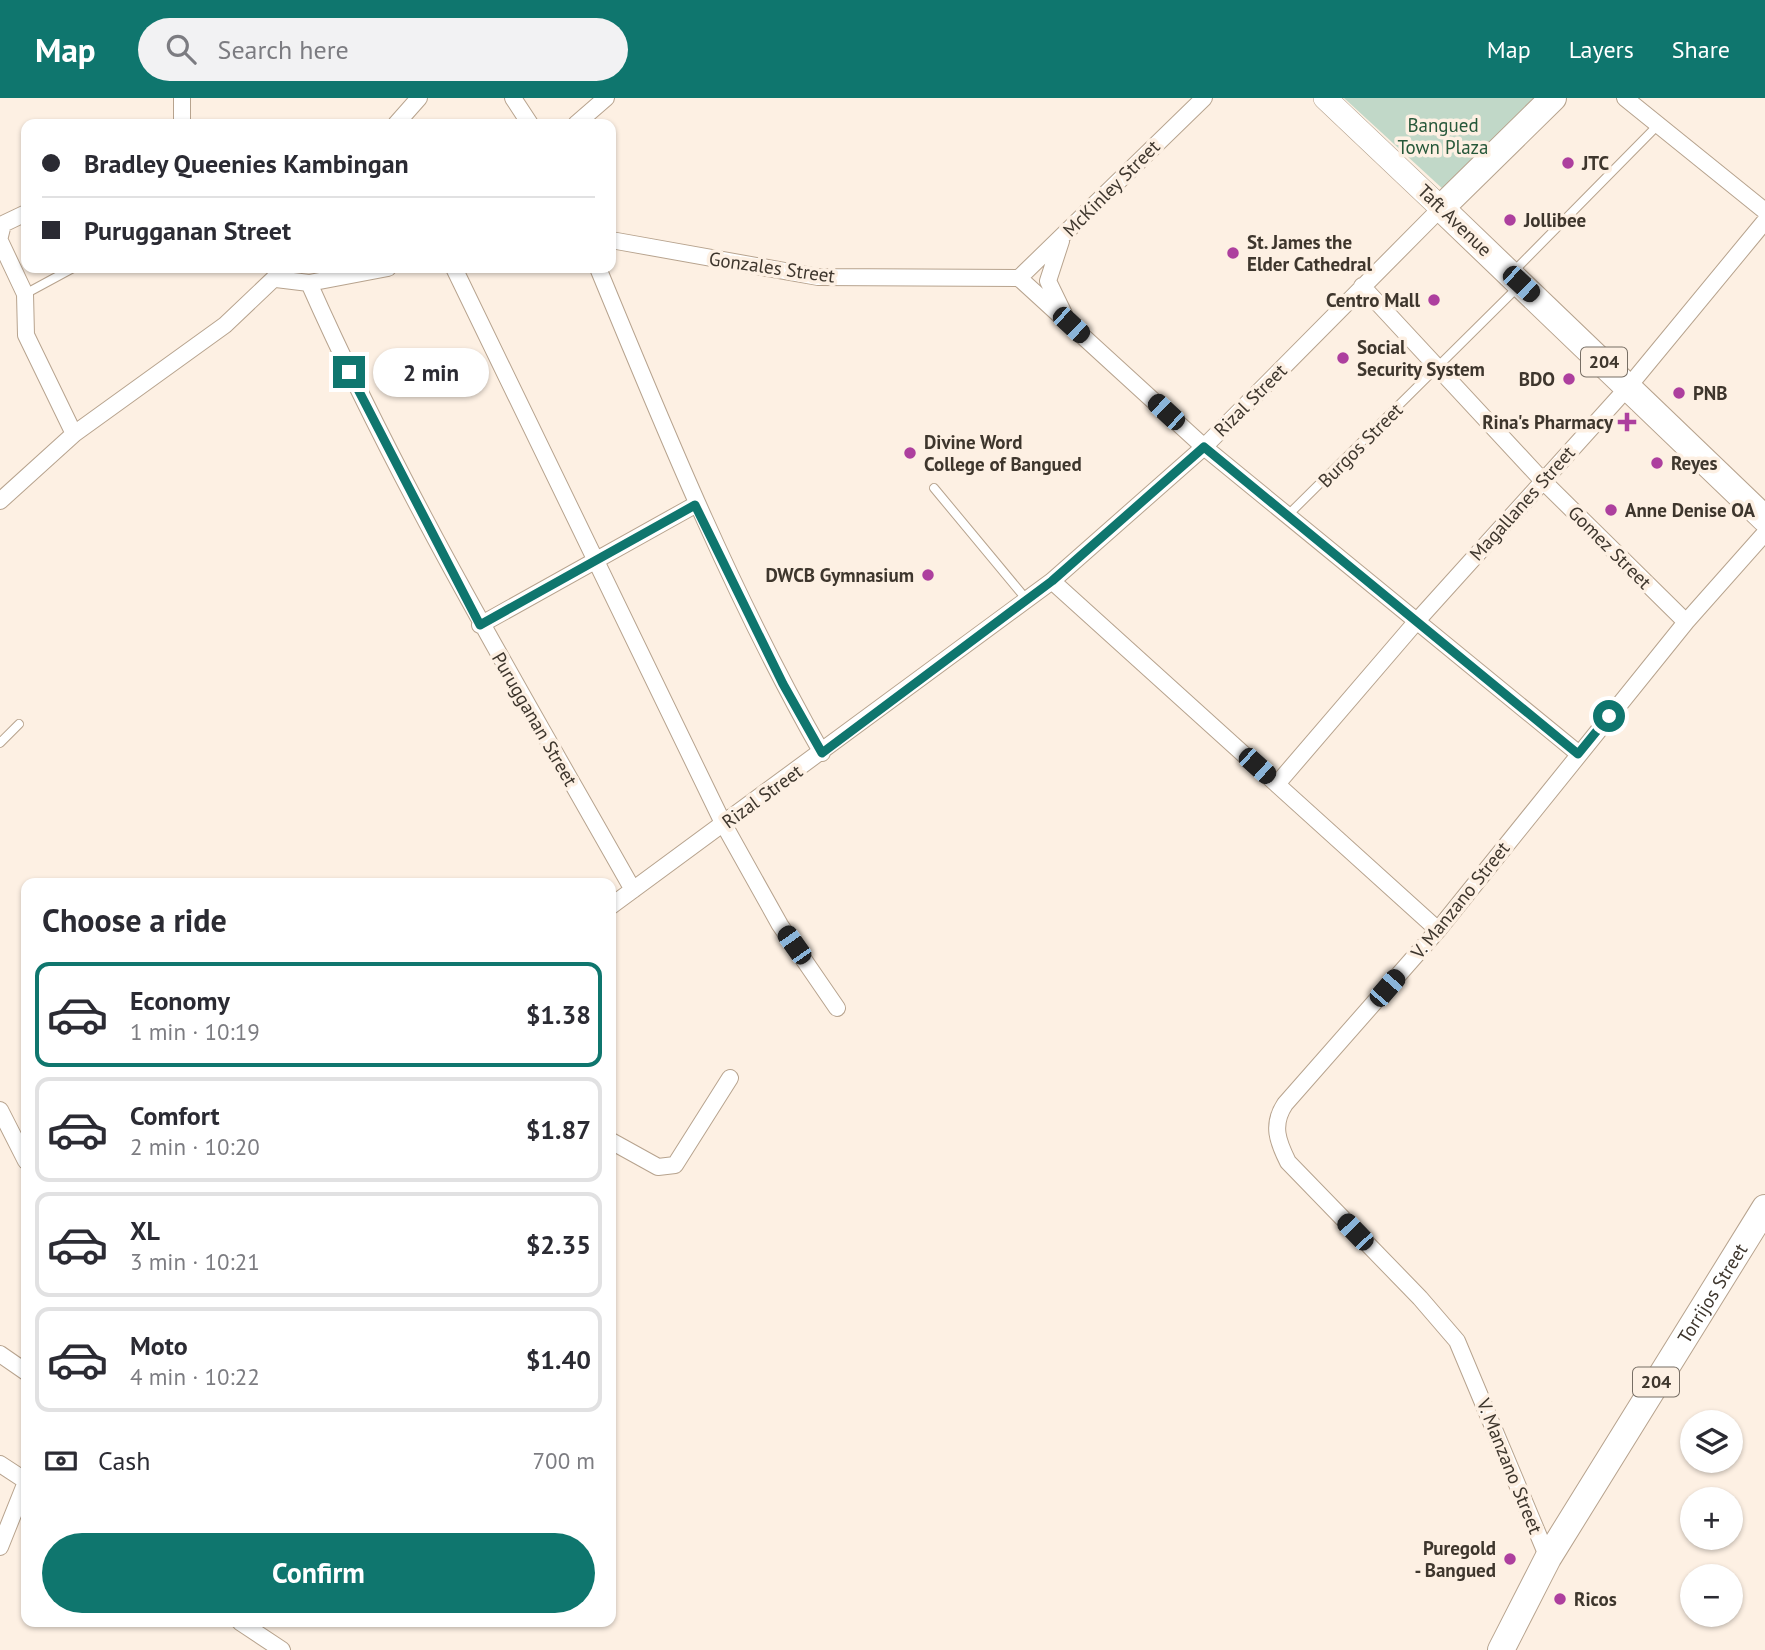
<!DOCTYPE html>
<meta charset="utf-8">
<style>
body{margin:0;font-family:"PT Sans",sans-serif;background:#f2f2f3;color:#2b2b33;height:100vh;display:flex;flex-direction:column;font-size:26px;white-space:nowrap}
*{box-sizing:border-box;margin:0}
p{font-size:23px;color:#7c7c81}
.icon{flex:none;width:38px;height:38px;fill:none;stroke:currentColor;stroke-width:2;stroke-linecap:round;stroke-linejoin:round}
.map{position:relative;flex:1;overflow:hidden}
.details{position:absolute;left:21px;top:780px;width:595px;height:749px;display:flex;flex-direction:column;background:#fff;border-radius:14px;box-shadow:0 2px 5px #0004}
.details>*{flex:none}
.hud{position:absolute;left:21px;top:21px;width:595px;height:154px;border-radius:14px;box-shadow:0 2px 5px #0004;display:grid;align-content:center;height:154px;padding:0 21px;background:#fff}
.buttons{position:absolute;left:1680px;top:1312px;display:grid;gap:14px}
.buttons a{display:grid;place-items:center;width:63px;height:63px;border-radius:50%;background:#fff;box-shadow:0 2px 5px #0004;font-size:35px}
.end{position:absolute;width:32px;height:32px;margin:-16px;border:9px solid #0f766e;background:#fff;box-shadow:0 0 0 4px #fff}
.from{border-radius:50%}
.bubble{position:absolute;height:49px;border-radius:24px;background:#fff;box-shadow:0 2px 5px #0004;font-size:23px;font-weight:700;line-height:49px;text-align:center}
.car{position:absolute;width:21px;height:42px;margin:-21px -10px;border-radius:9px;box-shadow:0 0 5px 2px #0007;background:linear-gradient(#222 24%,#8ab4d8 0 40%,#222 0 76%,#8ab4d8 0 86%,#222 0)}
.hud b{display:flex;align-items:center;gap:24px;height:66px;font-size:26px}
.hud b+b{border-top:2px solid #e1e1e2}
.hud i{width:18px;height:18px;background:#2b2b33}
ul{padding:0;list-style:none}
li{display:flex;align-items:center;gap:21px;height:105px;margin:0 14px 10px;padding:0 7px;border:4px solid #e1e1e2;border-radius:14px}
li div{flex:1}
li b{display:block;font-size:26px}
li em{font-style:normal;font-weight:700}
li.active{border-color:#0f766e}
li>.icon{width:63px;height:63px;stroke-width:1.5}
h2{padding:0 21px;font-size:32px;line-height:84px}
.pay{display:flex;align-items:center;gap:18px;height:77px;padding:0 21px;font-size:26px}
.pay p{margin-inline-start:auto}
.action{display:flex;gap:14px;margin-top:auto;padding:14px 21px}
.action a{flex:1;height:80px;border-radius:42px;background:#0f766e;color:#fff;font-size:28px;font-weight:700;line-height:80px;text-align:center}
header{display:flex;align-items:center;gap:42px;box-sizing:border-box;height:98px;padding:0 35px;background:#0f766e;color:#fff}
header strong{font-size:33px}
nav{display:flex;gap:38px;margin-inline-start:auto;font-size:24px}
.search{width:490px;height:63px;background:#f2f2f3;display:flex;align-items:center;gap:18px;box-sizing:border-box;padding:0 24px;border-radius:38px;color:#7c7c81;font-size:26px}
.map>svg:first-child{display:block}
.green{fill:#c1d8c8}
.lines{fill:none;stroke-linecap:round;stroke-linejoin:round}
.lane-casing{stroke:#b7a38e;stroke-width:10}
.street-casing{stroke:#b7a38e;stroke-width:18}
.secondary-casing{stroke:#b7a38e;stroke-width:24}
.primary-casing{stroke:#b7a38e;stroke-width:28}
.lane{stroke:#fff;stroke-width:8}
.street{stroke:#fff;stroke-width:16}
.secondary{stroke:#fff;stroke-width:23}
.primary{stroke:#fff;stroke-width:26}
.route{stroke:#0f766e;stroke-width:9}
.poi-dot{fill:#ad3f9e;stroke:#fdf0e3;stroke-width:2.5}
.labels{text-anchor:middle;stroke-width:7;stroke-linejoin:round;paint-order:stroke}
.shield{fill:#fdf0e3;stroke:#776e64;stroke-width:2}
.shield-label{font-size:18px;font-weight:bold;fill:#3e362d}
.park-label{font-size:19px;fill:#27583a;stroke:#fdf0e3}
.poi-label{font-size:19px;font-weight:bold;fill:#3e362d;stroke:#fdf0e3;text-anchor:start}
.street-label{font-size:19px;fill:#3e362d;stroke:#fdf0e3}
</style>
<header>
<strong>Map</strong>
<div class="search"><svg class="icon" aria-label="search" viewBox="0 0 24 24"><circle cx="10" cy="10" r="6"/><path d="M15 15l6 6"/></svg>Search here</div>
<nav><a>Map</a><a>Layers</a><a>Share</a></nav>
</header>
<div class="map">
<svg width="1765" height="1552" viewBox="0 0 1765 1552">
<rect width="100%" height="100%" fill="#fdf0e3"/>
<path class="green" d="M1344,0h195l-95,92z"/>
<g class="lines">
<g class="lane-casing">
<path id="lane" d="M1513,174l144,-146
M25,196l48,-26
M934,390l93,112
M1287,418l232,-230
M0,645l19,-19"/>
</g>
<g class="street-casing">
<path id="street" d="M513,0l17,26
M1625,0l140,113
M182,26v-26
M396,26l23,-26
M576,26l30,-26
M0,138l3,-12 23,-11
M611,142l207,37 201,1
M0,143l25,53 1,41 48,99
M1061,143l-13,40 16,33
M454,170l269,555 57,102 57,83
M598,170c68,165 135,329 224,485
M1019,180l185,169 375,307
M1019,180l185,-180
M276,181l33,4 79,-15
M309,185c93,210 211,407 324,607
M1362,188l180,194 144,142
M0,403l74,-67 151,-109 60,-57
M1052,483l386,349
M480,527l215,-120
M1277,686l139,-162 213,-236 136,-165
M611,808l441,-325 152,-134 237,-239
M0,1012l26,51
M611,1043l47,26 17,-2 55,-87
M0,1256l26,18
M0,1366l26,17
M0,1449l26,-65
M1548,1460l-91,-217 -37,-43 -132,-136c-10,-20 -17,-37 -3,-58l153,-174 248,-308 79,-89
M240,1524l42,28"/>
</g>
<g class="secondary-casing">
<path id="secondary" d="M1325,0l116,110"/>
</g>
<g class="primary-casing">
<g id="primary">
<path d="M1553,0l-112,110 324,311"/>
<path id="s1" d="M1501,1552l47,-92 217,-350"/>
</g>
</g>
<use href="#lane" class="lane"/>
<use href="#street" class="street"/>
<use href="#secondary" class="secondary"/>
<use href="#primary" class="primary"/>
</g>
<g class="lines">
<path class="route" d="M349,274l131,253 215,-120 88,179 39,69 230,-172 152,-134 374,307 31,-38"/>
</g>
<g class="poi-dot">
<circle cx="1568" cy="65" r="7"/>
<circle cx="1510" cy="122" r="7"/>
<circle cx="1233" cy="155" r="7"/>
<circle cx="1434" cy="202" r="7"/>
<circle cx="1343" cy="260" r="7"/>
<circle cx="1569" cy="281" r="7"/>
<circle cx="1679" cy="295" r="7"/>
<path d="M1623.5 313.5h7v7h7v7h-7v7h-7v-7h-7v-7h7z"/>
<circle cx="910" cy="355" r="7"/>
<circle cx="1657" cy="365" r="7"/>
<circle cx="1611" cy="412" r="7"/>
<circle cx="928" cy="477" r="7"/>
<circle cx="1510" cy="1461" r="7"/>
<circle cx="1560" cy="1501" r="7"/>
</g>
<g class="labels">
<g class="shield">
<rect x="1581" y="249.5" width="46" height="29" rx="5"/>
<rect x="1633" y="1269.5" width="46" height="29" rx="5"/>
</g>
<g class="shield-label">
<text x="1604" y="270">204</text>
<text x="1656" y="1290">204</text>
</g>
<g class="park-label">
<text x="1443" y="34">Bangued<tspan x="1443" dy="22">Town Plaza</tspan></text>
</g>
<g class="poi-label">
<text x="1582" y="72">JTC</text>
<text x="1524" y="129">Jollibee</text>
<text x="1247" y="151">St. James the<tspan x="1247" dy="22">Elder Cathedral</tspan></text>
<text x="1420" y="209" text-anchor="end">Centro Mall</text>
<text x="1357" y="256">Social<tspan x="1357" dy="22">Security System</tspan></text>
<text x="1555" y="288" text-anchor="end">BDO</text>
<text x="1693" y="302">PNB</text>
<text x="1613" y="331" text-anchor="end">Rina's Pharmacy</text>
<text x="924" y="351">Divine Word<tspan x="924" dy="22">College of Bangued</tspan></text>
<text x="1671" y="372">Reyes</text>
<text x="1625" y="419">Anne Denise OA</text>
<text x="914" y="484" text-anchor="end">DWCB Gymnasium</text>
<text x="1496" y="1457" text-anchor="end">Puregold<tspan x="1496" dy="22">- Bangued</tspan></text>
<text x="1574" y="1508">Ricos</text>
</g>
<g class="street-label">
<text transform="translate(1111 90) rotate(-45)" y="7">McKinley Street</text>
<text transform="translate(1455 122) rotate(44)" y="7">Taft Avenue</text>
<text transform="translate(772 169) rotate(8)" y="7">Gonzales Street</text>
<text transform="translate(1250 302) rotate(-45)" y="7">Rizal Street</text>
<text transform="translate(1360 347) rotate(-45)" y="7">Burgos Street</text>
<text transform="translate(1522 405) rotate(-48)" y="7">Magallanes Street</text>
<text transform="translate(1610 449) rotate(45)" y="7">Gomez Street</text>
<text transform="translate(535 621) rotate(60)" y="7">Purugganan Street</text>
<text transform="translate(762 698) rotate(-36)" y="7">Rizal Street</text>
<text transform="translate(1460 802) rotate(-51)" y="7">V. Manzano Street</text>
<text dy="7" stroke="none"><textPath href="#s1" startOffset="415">Torrijos Street</textPath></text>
<text transform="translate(1510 1368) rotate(68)" y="7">V. Manzano Street</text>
</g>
</g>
</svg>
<div class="buttons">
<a><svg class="icon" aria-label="layers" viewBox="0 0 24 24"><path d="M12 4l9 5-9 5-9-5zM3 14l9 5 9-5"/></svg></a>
<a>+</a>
<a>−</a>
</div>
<i class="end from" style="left:1609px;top:618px"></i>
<i class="end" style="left:349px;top:274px"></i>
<div class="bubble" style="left:373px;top:250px;width:116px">2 min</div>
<i class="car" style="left:1521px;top:186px;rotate:133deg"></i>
<i class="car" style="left:1071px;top:227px;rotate:133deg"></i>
<i class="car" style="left:1166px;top:314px;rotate:313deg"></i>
<i class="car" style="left:1257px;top:668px;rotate:132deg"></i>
<i class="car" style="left:794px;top:847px;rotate:325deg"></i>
<i class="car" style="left:1387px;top:890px;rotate:41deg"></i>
<i class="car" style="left:1355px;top:1134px;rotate:316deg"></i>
<div class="hud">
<b><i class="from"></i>Bradley Queenies Kambingan</b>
<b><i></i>Purugganan Street</b>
</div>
<section class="details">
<h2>Choose a ride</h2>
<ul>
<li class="active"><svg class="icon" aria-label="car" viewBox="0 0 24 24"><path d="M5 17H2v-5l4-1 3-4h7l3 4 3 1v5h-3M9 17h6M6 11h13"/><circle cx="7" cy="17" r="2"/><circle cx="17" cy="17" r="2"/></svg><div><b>Economy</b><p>1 min · 10:19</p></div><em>$1.38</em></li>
<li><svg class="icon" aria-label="car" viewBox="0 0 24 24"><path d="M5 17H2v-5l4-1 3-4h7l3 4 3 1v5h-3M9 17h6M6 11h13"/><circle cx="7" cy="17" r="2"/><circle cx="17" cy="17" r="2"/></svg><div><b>Comfort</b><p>2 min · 10:20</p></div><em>$1.87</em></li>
<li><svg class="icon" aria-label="car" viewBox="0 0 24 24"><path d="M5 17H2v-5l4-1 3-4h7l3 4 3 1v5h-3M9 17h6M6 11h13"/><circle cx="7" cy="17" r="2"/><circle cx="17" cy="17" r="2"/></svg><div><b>XL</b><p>3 min · 10:21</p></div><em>$2.35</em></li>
<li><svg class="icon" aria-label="car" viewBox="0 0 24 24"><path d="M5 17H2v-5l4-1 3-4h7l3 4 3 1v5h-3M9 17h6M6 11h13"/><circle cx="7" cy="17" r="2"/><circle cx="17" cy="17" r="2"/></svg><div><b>Moto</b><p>4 min · 10:22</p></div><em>$1.40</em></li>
</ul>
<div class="pay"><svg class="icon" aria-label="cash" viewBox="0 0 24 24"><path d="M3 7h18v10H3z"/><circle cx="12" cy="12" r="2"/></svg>Cash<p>700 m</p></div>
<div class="action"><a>Confirm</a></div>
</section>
</div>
